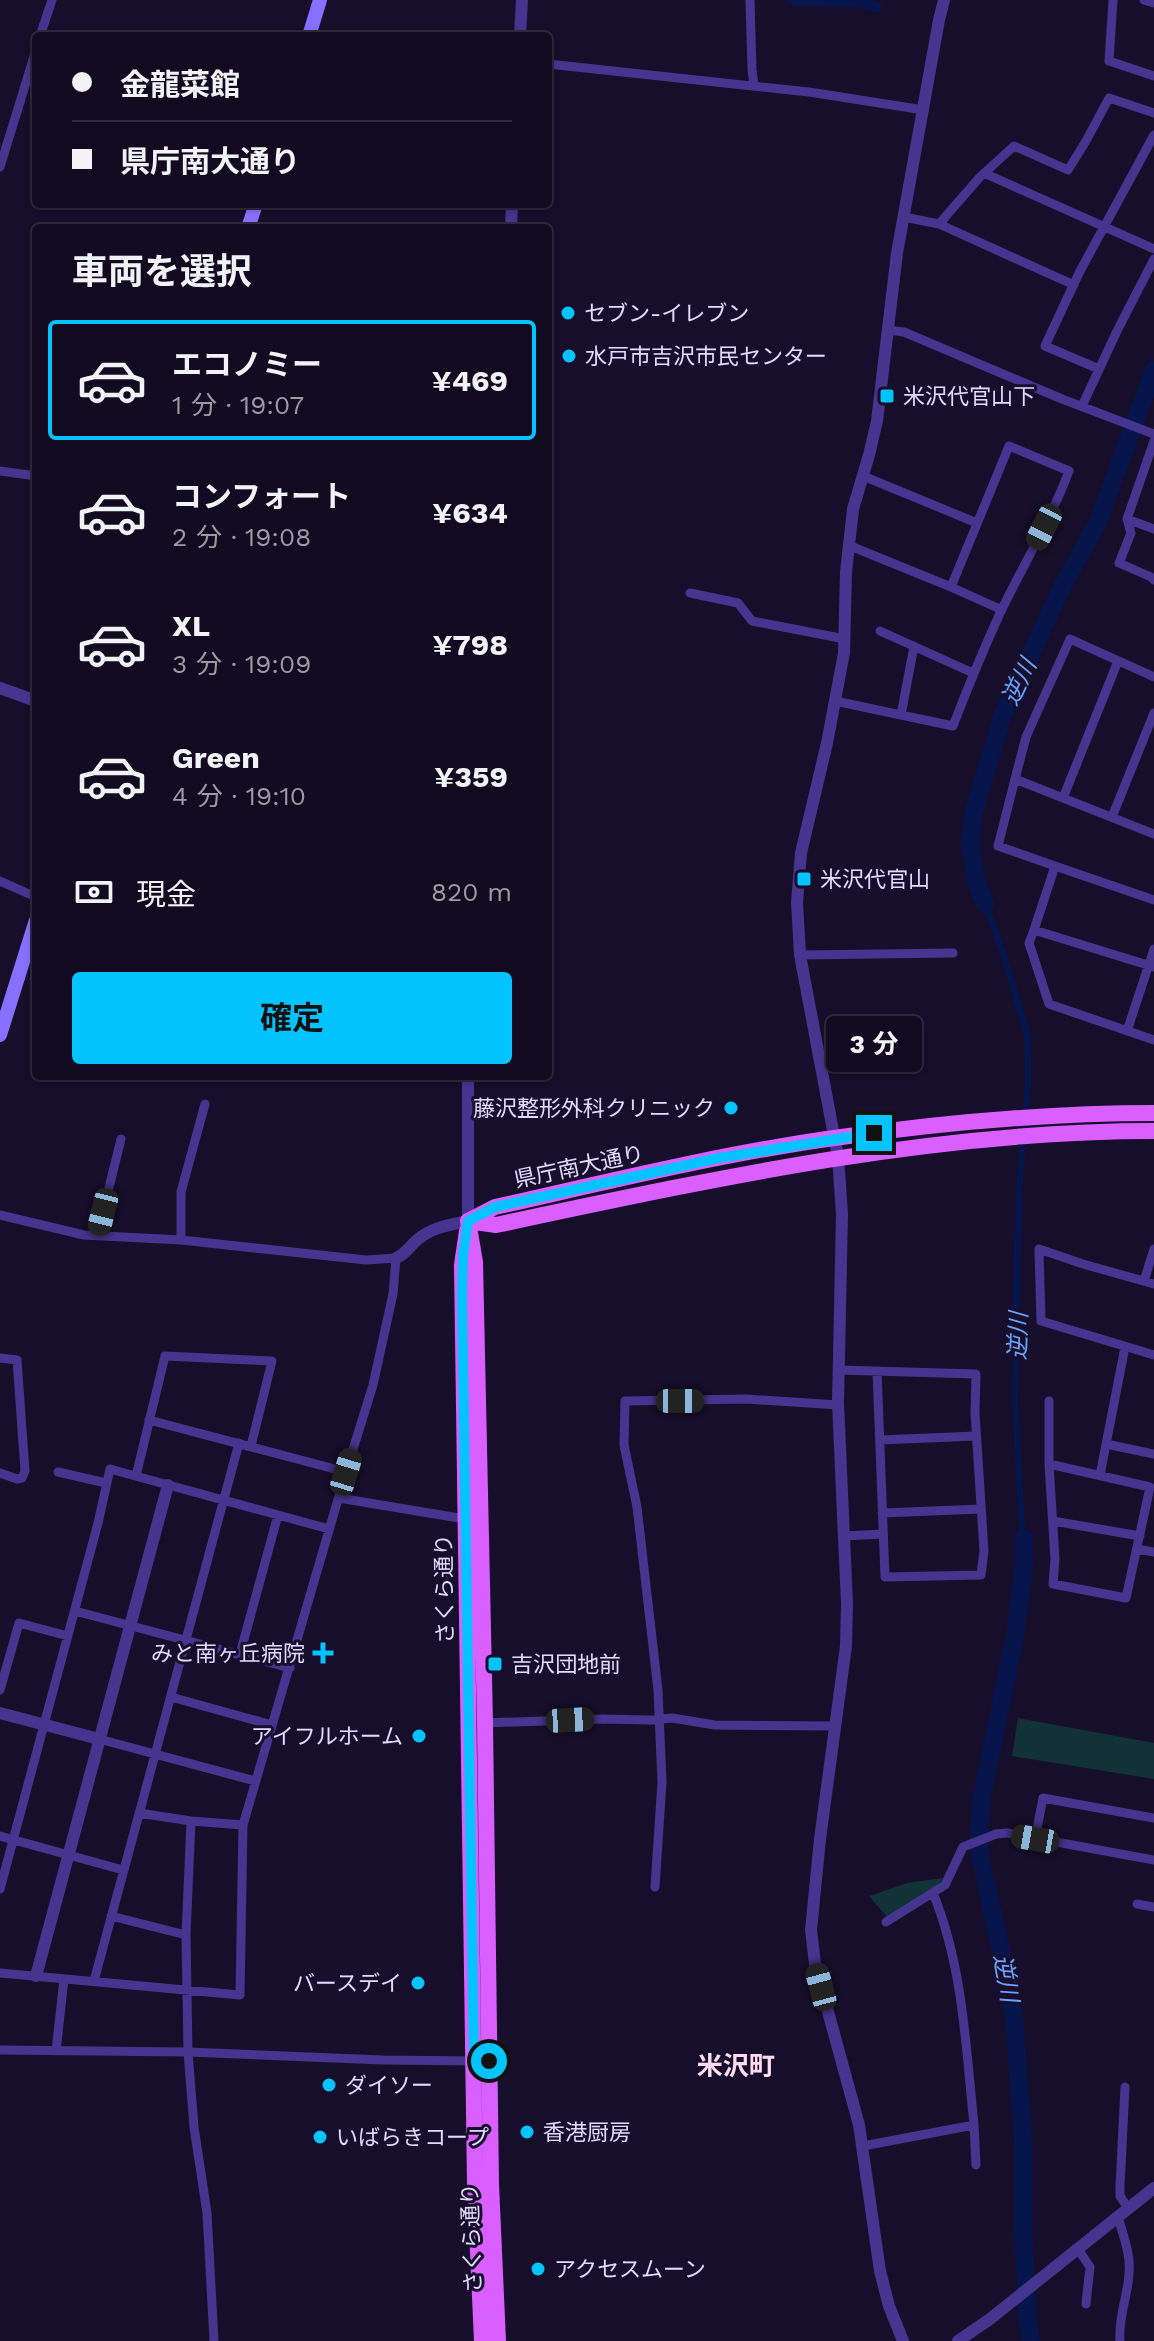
<!DOCTYPE html>
<html lang="ja">
<meta charset="utf-8">
<style>
body{margin:0;font-family:"Work Sans","Noto Sans JP",sans-serif;background:#1e182d;color:#f1f3f6;height:100vh;display:flex;flex-direction:column;font-size:30px;white-space:nowrap}
*{box-sizing:border-box;margin:0}
p{font-size:26px;color:#9c9aa5}
.icon{flex:none;width:44px;height:44px;fill:none;stroke:currentColor;stroke-width:2;stroke-linecap:round;stroke-linejoin:round}
.map{position:relative;flex:1;overflow:hidden}
.panel{position:absolute;left:32px;top:224px;width:520px;height:856px;display:flex;flex-direction:column;background:#110a20;border-radius:8px;box-shadow:0 2px 6px #0004,0 0 0 2px #302b3e}
.panel>*{flex:none}
.banner{position:absolute;left:32px;top:32px;width:520px;height:176px;border-radius:8px;box-shadow:0 2px 6px #0004,0 0 0 2px #302b3e;display:grid;align-content:center;height:176px;padding:0 40px;background:#110a20}
.end{position:absolute;width:36px;height:36px;margin:-18px;border:10px solid #05c3ff;background:#111;box-shadow:0 0 0 4px #111}
.from{border-radius:50%}
.bubble{position:absolute;height:56px;border-radius:8px;background:#110a20;box-shadow:0 2px 6px #0004,0 0 0 2px #302b3e;font-size:26px;font-weight:700;line-height:56px;text-align:center}
.car{position:absolute;width:24px;height:48px;margin:-24px -12px;border-radius:10px;box-shadow:0 0 6px 2px #0007;background:linear-gradient(#222 24%,#8ab4d8 0 40%,#222 0 76%,#8ab4d8 0 86%,#222 0)}
.banner b{display:flex;align-items:center;gap:28px;height:76px;font-size:30px}
.banner b+b{border-top:2px solid #302b3e}
.banner i{width:20px;height:20px;background:#f1f3f6}
ul{padding:0;list-style:none}
li{display:flex;align-items:center;gap:24px;height:120px;margin:0 16px 12px;padding:0 24px;border:4px solid transparent;border-radius:8px}
li div{flex:1}
li b{display:block;font-size:30px}
li em{font-style:normal;font-weight:700}
li.selected{border-color:#05c3ff}
li>.icon{width:72px;height:72px;stroke-width:1.5}
h2{padding:0 40px;font-size:36px;line-height:96px}
.pay{display:flex;align-items:center;gap:20px;height:88px;padding:0 40px;font-size:30px}
.pay p{margin-inline-start:auto}
.button{display:flex;gap:16px;margin-top:auto;padding:16px 40px}
.button a{flex:1;height:92px;border-radius:8px;background:#05c3ff;color:#111;font-size:32px;font-weight:700;line-height:92px;text-align:center}
.map>svg:first-child{display:block}
.green{fill:#113236}
.water{fill:#06164d}
.lines{fill:none;stroke-linecap:round;stroke-linejoin:round}
.canal{stroke:#06164d;stroke-width:11}
.river{stroke:#06164d;stroke-width:18}
.minor{stroke:#45358e;stroke-width:9}
.tertiary{stroke:#45358e;stroke-width:12}
.secondary{stroke:#8770ff;stroke-width:14}
.primary{stroke:#d960ff;stroke-width:16}
.route{stroke:#05c3ff;stroke-width:10}
.poi-dot{fill:#05c3ff;stroke:#170e2b;stroke-width:3}
.labels{text-anchor:middle;stroke-width:6;stroke-linejoin:round;paint-order:stroke}
.poi-label{font-size:22px;fill:#e2d9ff;stroke:#170e2b;text-anchor:start}
.street-label{font-size:22px;fill:#e2d9ff;stroke:#170e2b}
.water-label{font-size:24px;font-style:italic;fill:#67a3ff;stroke:#170e2b}
.quarter-label{font-size:26px;font-weight:bold;fill:#ffdbed;stroke:#170e2b}
</style>
<div class="map">
<svg width="1154" height="2341" viewBox="0 0 1154 2341">
<rect width="100%" height="100%" fill="#170e2b"/>
<path class="green" d="M1018,1718l136,25v36l-142,-23z
M943,1878l-4,7 -51,33 -19,-22 38,-13z"/>
<path class="water" d="M981,882l26,73 24,80v53l-8,88 -2,67 -3,161 9,158h-6l-9,-158 2,-161 3,-67 8,-88 -1,-52 -23,-78 -27,-74z"/>
<g class="lines">
<path class="canal" d="M793,0l66,2 17,5"/>
<path class="river" d="M985,904l-8,-20 -7,-38 3,-31 30,-101 60,-129 35,-63 56,-152
M1024,1538v24l-9,74 -33,160 -3,35 1,25 31,140 4,34 8,108v88l5,98 3,17"/>
<path class="minor" d="M750,0l2,70 2,16
M1113,0l-4,61 45,15
M1144,0l10,3
M40,36l12,-36
M548,64l261,28 115,18
M0,167l36,-117
M984,173l170,76
M904,217l35,7 41,-47 34,-31 54,24 18,-29 23,-43 45,15
M939,224l135,61
M888,330l16,2 158,67 92,35
M1099,369l-54,-23 34,-73 75,-138
M1082,406l35,-75 37,-72
M1154,441l-27,78 4,14 -12,30 32,14 3,3
M0,471l36,5
M863,476l114,47
M1127,519l27,10
M848,545l103,42
M690,593l48,10 14,18 93,18
M880,631l93,42
M1154,677l-84,-38 -44,98 -11,42 139,55
M835,701l118,25c15,-39 31,-78 48,-115 23,-47 50,-92 68,-140l-60,-25 -58,141 51,23
M901,715l13,-69
M1015,779l-17,67 57,20
M1063,798l55,-137
M1112,817l42,-104
M0,881l36,16
M1154,900l-99,-34 -21,64 120,37
M1034,930l-5,13 20,61 105,36
M800,955l153,-2
M1127,1031l27,-82
M0,1215l84,20 97,5 185,20 30,-2 -3,36 -20,91 -27,87 -103,353 -3,170 -240,-22
M97,1236l24,-97
M181,1240v-48l24,-88
M1144,1281l10,-32
M1154,1284l-71,-20 -44,-15 2,72 113,34
M0,1358l17,2 8,111 -3,7 -5,1 -17,-6
M839,1370l137,4 -1,39 9,138 -3,24 -96,2 -8,-206
M1049,1401v63
M149,1420l197,52
M880,1440l96,-4
M1106,1444l48,10
M1049,1464l101,23 -24,111 -73,-14 2,-25z
M58,1472l48,11
M1100,1475l25,-128
M136,1476l29,-120 107,5 -21,85
M339,1498l126,21
M882,1513l99,-4
M1053,1521l87,15
M844,1536l39,-2
M1137,1549l17,3
M75,1611l215,57
M240,1654l38,-139
M0,1690l19,-67 49,13
M171,1697l101,28
M483,1723l118,-4 49,1 22,-2 43,7 121,1
M99,1739l156,42
M139,1813l52,8 52,4
M191,1821l-5,114 2,117 6,75 13,86 7,128
M0,1836l123,34
M1035,1839l8,-41 111,20
M655,1887l7,-105 -4,-92 -21,-183 -13,-62 1,-44 121,-2 92,6
M0,1889l98,-366 12,-54 219,60
M1137,1904l17,3
M111,1916l75,19
M886,1922l59,-37 18,-38 33,-13 11,-1 147,27
M94,1981l145,-538
M0,2050l188,2 195,8 93,1
M56,2051l8,-72
M1125,2087l-5,99v10l8,12
M974,2125l2,40
M863,2146l111,-21c-8,-77 -11,-159 -41,-232
M1118,2217c5,18 13,38 11,56 -1,23 -11,44 -9,68
M1078,2249l12,18 -4,37"/>
<path class="tertiary" d="M520,36l2,-36
M511,228l1,-24
M0,688l36,13
M396,1258c10,-4 13,-11 21,-18 15,-13 33,-15 51,-19v-145
M0,1713l99,26
M36,1976l132,-491
M903,2341l-14,-35 -9,-35 -21,-146 -44,-161 -4,-34 9,-91 26,-193 1,-42 -9,-201 4,-189 -4,-57 -38,-202 -3,-53 4,-49 26,-110 17,-90 2,-81 7,-63 16,-54 8,-34 20,-168 42,-233 5,-20
M958,2341l32,-22 164,-131"/>
<path class="secondary" d="M309,36l11,-36
M248,228l8,-24
M0,1035l36,-115"/>
<path class="primary" d="M468,1221l7,41 10,461 6,461 7,157
M468,1221l27,-14c112,-25 225,-53 339,-69 105,-15 213,-25 320,-25
M468,1221l28,4c217,-46 435,-94 658,-94
M467,1231l-5,34 13,919 7,157"/>
</g>
<g class="lines">
<path class="route" d="M489,2061l-15,1 -12,-766 1,-41 5,-34 27,-14 224,-49 155,-25"/>
</g>
<g class="poi-dot">
<circle cx="568" cy="313" r="8"/>
<circle cx="569" cy="356" r="8"/>
<rect x="879" y="388" width="16" height="16" rx="4"/>
<rect x="796" y="871" width="16" height="16" rx="4"/>
<circle cx="731" cy="1108" r="8"/>
<path d="M319 1641h8v8h8v8h-8v8h-8v-8h-8v-8h8z"/>
<rect x="487" y="1656" width="16" height="16" rx="4"/>
<circle cx="419" cy="1736" r="8"/>
<circle cx="418" cy="1983" r="8"/>
<circle cx="329" cy="2085" r="8"/>
<circle cx="527" cy="2132" r="8"/>
<circle cx="320" cy="2137" r="8"/>
<circle cx="538" cy="2269" r="8"/>
</g>
<g class="labels">
<g class="poi-label">
<text x="584" y="321">セブン-イレブン</text>
<text x="585" y="364">水戸市吉沢市民センター</text>
<text x="903" y="404">米沢代官山下</text>
<text x="820" y="887">米沢代官山</text>
<text x="715" y="1116" text-anchor="end">藤沢整形外科クリニック</text>
<text x="305" y="1661" text-anchor="end">みと南ヶ丘病院</text>
<text x="511" y="1672">吉沢団地前</text>
<text x="403" y="1744" text-anchor="end">アイフルホーム</text>
<text x="402" y="1991" text-anchor="end">バースデイ</text>
<text x="345" y="2093">ダイソー</text>
<text x="543" y="2140">香港厨房</text>
<text x="336" y="2145">いばらきコープ</text>
<text x="554" y="2277">アクセスムーン</text>
</g>
<g class="street-label">
<text transform="translate(579 1166) rotate(-12)" y="8">県庁南大通り</text>
<text transform="translate(444 1589) rotate(-91)" y="8">さくら通り</text>
<text transform="translate(471 2238) rotate(-92)" y="8">さくら通り</text>
</g>
<g class="water-label">
<text transform="translate(1019 682) rotate(-64)" y="8">逆川</text>
<text transform="translate(1018 1336) rotate(-88)" y="8">逆川</text>
<text transform="translate(1006 1978) rotate(80)" y="8">逆川</text>
</g>
<g class="quarter-label">
<text x="736" y="2075">米沢町</text>
</g>
</g>
</svg>
<i class="end from" style="left:489px;top:2061px"></i>
<i class="end" style="left:874px;top:1133px"></i>
<div class="bubble" style="left:826px;top:1016px;width:96px">3 分</div>
<i class="car" style="left:1044px;top:527px;rotate:207deg"></i>
<i class="car" style="left:103px;top:1212px;rotate:194deg"></i>
<i class="car" style="left:680px;top:1401px;rotate:90deg"></i>
<i class="car" style="left:346px;top:1472px;rotate:17deg"></i>
<i class="car" style="left:570px;top:1720px;rotate:87deg"></i>
<i class="car" style="left:1035px;top:1839px;rotate:280deg"></i>
<i class="car" style="left:821px;top:1987px;rotate:345deg"></i>
<div class="banner">
<b><i class="from"></i>金龍菜館</b>
<b><i></i>県庁南大通り</b>
</div>
<section class="panel">
<h2>車両を選択</h2>
<ul>
<li class="selected"><svg class="icon" aria-label="car" viewBox="0 0 24 24"><path d="M5 17H2v-5l4-1 3-4h7l3 4 3 1v5h-3M9 17h6M6 11h13"/><circle cx="7" cy="17" r="2"/><circle cx="17" cy="17" r="2"/></svg><div><b>エコノミー</b><p>1 分 · 19:07</p></div><em>¥469</em></li>
<li><svg class="icon" aria-label="car" viewBox="0 0 24 24"><path d="M5 17H2v-5l4-1 3-4h7l3 4 3 1v5h-3M9 17h6M6 11h13"/><circle cx="7" cy="17" r="2"/><circle cx="17" cy="17" r="2"/></svg><div><b>コンフォート</b><p>2 分 · 19:08</p></div><em>¥634</em></li>
<li><svg class="icon" aria-label="car" viewBox="0 0 24 24"><path d="M5 17H2v-5l4-1 3-4h7l3 4 3 1v5h-3M9 17h6M6 11h13"/><circle cx="7" cy="17" r="2"/><circle cx="17" cy="17" r="2"/></svg><div><b>XL</b><p>3 分 · 19:09</p></div><em>¥798</em></li>
<li><svg class="icon" aria-label="car" viewBox="0 0 24 24"><path d="M5 17H2v-5l4-1 3-4h7l3 4 3 1v5h-3M9 17h6M6 11h13"/><circle cx="7" cy="17" r="2"/><circle cx="17" cy="17" r="2"/></svg><div><b>Green</b><p>4 分 · 19:10</p></div><em>¥359</em></li>
</ul>
<div class="pay"><svg class="icon" aria-label="cash" viewBox="0 0 24 24"><path d="M3 7h18v10H3z"/><circle cx="12" cy="12" r="2"/></svg>現金<p>820 m</p></div>
<div class="button"><a>確定</a></div>
</section>
</div>
